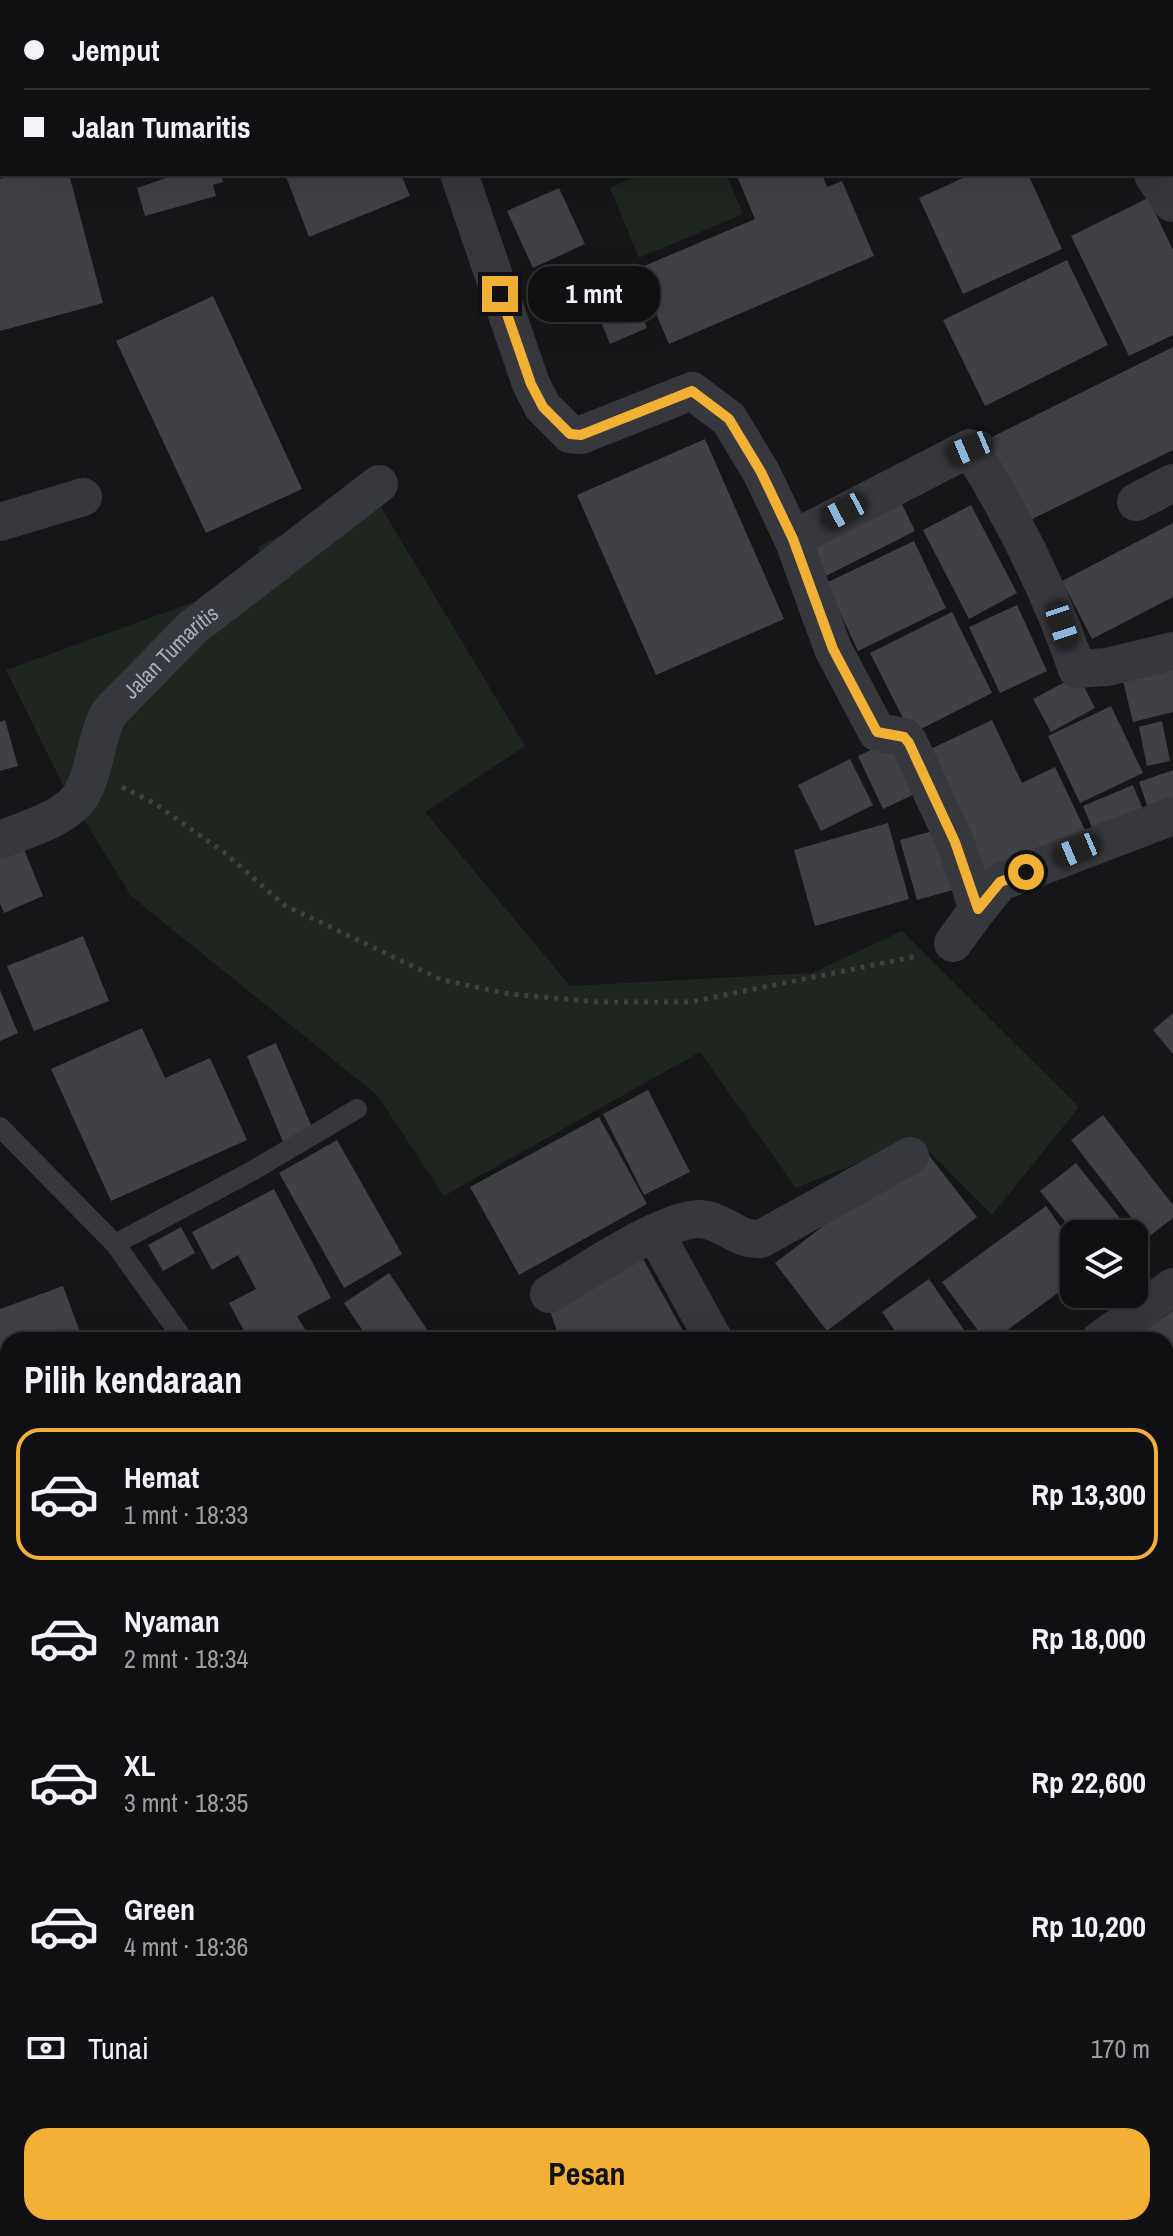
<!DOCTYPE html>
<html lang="id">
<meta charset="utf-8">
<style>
body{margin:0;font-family:"Archivo Narrow",sans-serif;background:#19191b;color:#f1f3f6;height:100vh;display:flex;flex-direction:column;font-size:30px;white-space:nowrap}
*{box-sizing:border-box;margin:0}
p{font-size:26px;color:#9c9d9f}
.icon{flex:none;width:44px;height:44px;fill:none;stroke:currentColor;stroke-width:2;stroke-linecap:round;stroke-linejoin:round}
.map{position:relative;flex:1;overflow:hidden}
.sheet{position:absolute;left:0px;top:1332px;width:1174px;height:904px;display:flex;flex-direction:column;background:#101012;border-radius:24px 24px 0 0;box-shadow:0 8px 32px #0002,0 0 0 2px #303032}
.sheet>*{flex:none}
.hud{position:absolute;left:0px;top:0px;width:1174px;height:176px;box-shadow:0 8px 32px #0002,0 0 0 2px #303032;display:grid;align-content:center;height:176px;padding:0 24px;background:#101012}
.tools{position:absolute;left:1060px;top:1220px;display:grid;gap:16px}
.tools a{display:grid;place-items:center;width:88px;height:88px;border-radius:16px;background:#101012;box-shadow:0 8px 32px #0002,0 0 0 2px #303032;font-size:40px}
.end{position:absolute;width:36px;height:36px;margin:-18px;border:10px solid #f2b134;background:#111;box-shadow:0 0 0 4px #111}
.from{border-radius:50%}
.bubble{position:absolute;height:56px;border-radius:24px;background:#101012;box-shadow:0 8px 32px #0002,0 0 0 2px #303032;font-size:26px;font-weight:800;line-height:56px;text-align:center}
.car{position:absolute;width:24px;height:48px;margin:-24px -12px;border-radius:10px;box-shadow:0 0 6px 2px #0007;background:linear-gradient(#222 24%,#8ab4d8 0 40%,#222 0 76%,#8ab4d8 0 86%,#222 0)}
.hud b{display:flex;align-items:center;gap:28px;height:76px;font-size:30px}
.hud b+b{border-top:2px solid #303032}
.hud i{width:20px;height:20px;background:#f1f3f6}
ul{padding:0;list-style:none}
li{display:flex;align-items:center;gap:24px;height:132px;margin:0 16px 12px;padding:0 8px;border:4px solid transparent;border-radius:24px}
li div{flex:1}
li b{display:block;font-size:30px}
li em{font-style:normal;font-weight:800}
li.on{border-color:#f2b134}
li>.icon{width:72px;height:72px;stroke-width:1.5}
h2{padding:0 24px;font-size:36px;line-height:96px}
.pay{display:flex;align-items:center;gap:20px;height:88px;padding:0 24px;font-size:30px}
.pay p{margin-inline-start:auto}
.primary-button{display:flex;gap:16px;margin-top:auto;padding:16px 24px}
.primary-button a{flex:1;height:92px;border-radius:24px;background:#f2b134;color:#111;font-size:32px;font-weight:800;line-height:92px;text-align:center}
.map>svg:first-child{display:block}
.green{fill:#1e261f}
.building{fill:#404145}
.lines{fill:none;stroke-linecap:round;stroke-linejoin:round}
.path{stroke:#3d3f44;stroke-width:5;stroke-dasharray:4 6;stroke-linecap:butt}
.service{stroke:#37383d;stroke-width:20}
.minor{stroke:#37383d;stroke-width:38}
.tertiary{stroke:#37383d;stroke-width:44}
.route{stroke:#f2b134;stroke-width:10}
.labels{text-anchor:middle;stroke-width:8;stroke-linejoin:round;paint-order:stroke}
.street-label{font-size:22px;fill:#a8adb8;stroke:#111113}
</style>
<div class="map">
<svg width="1173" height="2236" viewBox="0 0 1173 2236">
<rect width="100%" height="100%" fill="#161618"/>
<path class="green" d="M642,174h84l17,40 -104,44 -29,-70z
M370,489l155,257 -100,66 145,174 242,-13 90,-42 177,176 -87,108 -75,-76 -121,49 -96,-136 -256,144 -67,-101 -246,-199 -67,-109 -58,-117 254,-92 -2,-31z"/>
<path class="building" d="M20,174h49l34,129 -103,28v-152z
M177,174h43l3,8 -10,3 3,11 -71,20 -8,-28z
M285,174h116l9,22 -101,41z
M736,174h86l5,13 15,-6 32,75 -205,88 -32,-75 118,-50z
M972,174h56l34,75 -99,45 -44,-96z
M559,188l26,56 -52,24 -26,-57z
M1148,198l25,52v85l-44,21 -58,-120z
M1067,260l41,85 -123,61 -42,-86z
M628,283l19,45 -37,16 -18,-45z
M213,296l89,193 -96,44 -90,-192z
M1173,347v103l-151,74 -40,-82z
M705,439l79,180 -128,56 -79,-180z
M898,496l17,35 -89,45 -18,-34z
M971,505l46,88 -48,26 -46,-89z
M1173,523v74l-81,42 -30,-58z
M914,541l32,67 -88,43 -32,-68z
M1017,605l30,66 -47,22 -31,-66z
M952,612l40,81 -81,41 -41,-81z
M1173,668v44l-40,10 -10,-41z
M1078,675l17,33 -44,24 -18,-33z
M1111,706l32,67 -63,30 -32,-67z
M5,720l13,46 -18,5v-49z
M992,720l30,63 33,-16 31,65 -104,49 -60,-128z
M1162,721l8,40 -23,5 -8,-39z
M896,738l25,53 -38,18 -25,-53z
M850,759l23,46 -52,26 -23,-46z
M1173,770v37l-23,7 -11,-32z
M1133,785l12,29 -50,21 -12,-29z
M888,823l21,76 -94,27 -21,-76z
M936,830l17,60 -36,10 -17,-60z
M19,837l24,59 -39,17 -4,-10v-58z
M83,936l26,65 -75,30 -27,-65z
M0,990l18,43 -18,8z
M1173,1013v41l-20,-24z
M142,1028l23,50 45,-20 37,82 -136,61 -60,-132z
M276,1043l38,89 -30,12 -37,-88z
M648,1090l42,82 -46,23 -41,-81z
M1103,1115l70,90v13l-26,20 -76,-98z
M599,1117l48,87 -128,71 -49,-88z
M337,1140l65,114 -58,34 -65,-115z
M924,1149l53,68 -150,114 -52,-68z
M1076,1163l51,64 -8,7h-44l-35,-43z
M274,1189l57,109 -34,18 10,17 -13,7h-45l-20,-37 27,-14 -18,-34 -26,15 -20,-38z
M1046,1206l28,39v36l-80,59h-9l-43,-58z
M181,1227l14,26 -32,18 -15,-26z
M642,1257l46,83h-128l-11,-32z
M389,1273l45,67h-65l-25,-37z
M929,1279l42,61h-70l-19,-28z
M63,1286l20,54h-75v232l-8,2v-265z
M1173,1311v51l-7,5v-27h-37z
M8,1663v84l-8,3v-84z
M1166,1691l7,12v26l-7,4z
M1173,1739v76l-7,5v-76z
M0,1846l8,24v5l-8,3z
M1,1878l7,28v114l-8,2z
M1166,1987l7,9v179l-7,-8z
M8,2030v82h-3l-5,-18v-62z
M1166,2180l7,8v22l-7,5z
M1,2197l7,31 6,8h-14z
M1173,2219v17h-20l13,-8z
M31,2228h55v1l-26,7h-27z
M154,2228h27v1l-25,7z
M236,2228h25v1l-23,7z
M545,2228h27l2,8h-60z
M593,2228h83l2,8h-82z
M1079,2228h71l-10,8h-59l-5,-6z"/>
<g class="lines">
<path class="path" d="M122,787l32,16 71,50 59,52 158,75 68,14 88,8h92l228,-46"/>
<path class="service" d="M0,1127l115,117 69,96
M115,1244l137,-73 105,-62
M0,1646l8,-3"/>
<g class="minor">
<path d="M400,0l1,2"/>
<path d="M770,0l1,2"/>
<path d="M326,2l4,-2"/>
<path d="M0,7l2,3"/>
<path d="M0,145l2,-1"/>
<path d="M459,174l72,210 12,23 27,27 11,1 111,-44 37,28 32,53 32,67 40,110 44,83 27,5 5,6 46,99 23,67 -25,34"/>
<path d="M1136,502l37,-19"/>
<path d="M0,522l83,-25"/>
<path d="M793,539l177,-91c44,70 80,143 107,221l30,-2 66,-16"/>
<path id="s1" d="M0,840c24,-10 66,-21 81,-45 15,-24 14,-57 28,-82l83,-85 187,-144"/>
<path d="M978,909l22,-27 173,-66"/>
<path d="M655,1233l59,107"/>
<path d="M549,1294c36,-21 111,-73 149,-75 25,0 38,22 63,20l149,-83"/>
<path d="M1100,1340l73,-53"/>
<path d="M1166,1887l7,10"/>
<path d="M129,2228l3,8"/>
<path d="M1008,2228l6,8"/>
<path d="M420,2236l29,-8"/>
</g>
<path class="tertiary" d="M976,0l1,2
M1156,174l17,26"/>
</g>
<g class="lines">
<path class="route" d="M500,294l31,90 12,23 27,27 11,1 111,-44 37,28 32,53 32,67 40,110 44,83 27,5 5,6 46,99 23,67 22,-27 26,-10"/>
</g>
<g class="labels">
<g class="street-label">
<text dy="8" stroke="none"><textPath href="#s1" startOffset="268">Jalan Tumaritis</textPath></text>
</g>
</g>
</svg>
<div class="tools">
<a><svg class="icon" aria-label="layers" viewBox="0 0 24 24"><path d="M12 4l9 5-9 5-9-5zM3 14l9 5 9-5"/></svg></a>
</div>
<i class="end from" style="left:1026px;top:872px"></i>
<i class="end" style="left:500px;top:294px"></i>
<div class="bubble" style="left:528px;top:266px;width:132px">1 mnt</div>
<i class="car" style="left:970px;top:448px;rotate:247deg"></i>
<i class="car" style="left:844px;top:511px;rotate:242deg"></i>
<i class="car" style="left:1062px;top:625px;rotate:162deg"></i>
<i class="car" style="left:1077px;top:850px;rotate:247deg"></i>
<div class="hud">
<b><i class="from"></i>Jemput</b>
<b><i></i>Jalan Tumaritis</b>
</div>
<section class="sheet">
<h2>Pilih kendaraan</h2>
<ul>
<li class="on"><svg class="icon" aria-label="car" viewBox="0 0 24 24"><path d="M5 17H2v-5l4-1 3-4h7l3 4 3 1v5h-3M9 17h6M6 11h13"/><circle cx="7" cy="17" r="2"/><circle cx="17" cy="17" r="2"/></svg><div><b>Hemat</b><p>1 mnt · 18:33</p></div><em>Rp 13,300</em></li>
<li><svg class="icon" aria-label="car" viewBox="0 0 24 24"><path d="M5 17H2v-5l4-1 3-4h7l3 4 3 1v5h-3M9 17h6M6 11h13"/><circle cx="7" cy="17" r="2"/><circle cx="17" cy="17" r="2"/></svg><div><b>Nyaman</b><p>2 mnt · 18:34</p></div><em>Rp 18,000</em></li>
<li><svg class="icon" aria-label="car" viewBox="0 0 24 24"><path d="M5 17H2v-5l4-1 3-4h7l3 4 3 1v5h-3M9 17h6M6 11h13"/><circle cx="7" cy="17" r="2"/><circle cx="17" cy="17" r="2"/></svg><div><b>XL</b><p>3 mnt · 18:35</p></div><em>Rp 22,600</em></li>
<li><svg class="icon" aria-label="car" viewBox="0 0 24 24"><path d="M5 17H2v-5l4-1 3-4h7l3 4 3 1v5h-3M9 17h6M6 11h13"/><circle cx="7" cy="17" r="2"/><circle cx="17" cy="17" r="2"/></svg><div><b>Green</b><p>4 mnt · 18:36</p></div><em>Rp 10,200</em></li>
</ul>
<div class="pay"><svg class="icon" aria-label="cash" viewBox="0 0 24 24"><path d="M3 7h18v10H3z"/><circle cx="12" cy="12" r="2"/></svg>Tunai<p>170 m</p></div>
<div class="primary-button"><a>Pesan</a></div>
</section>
</div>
